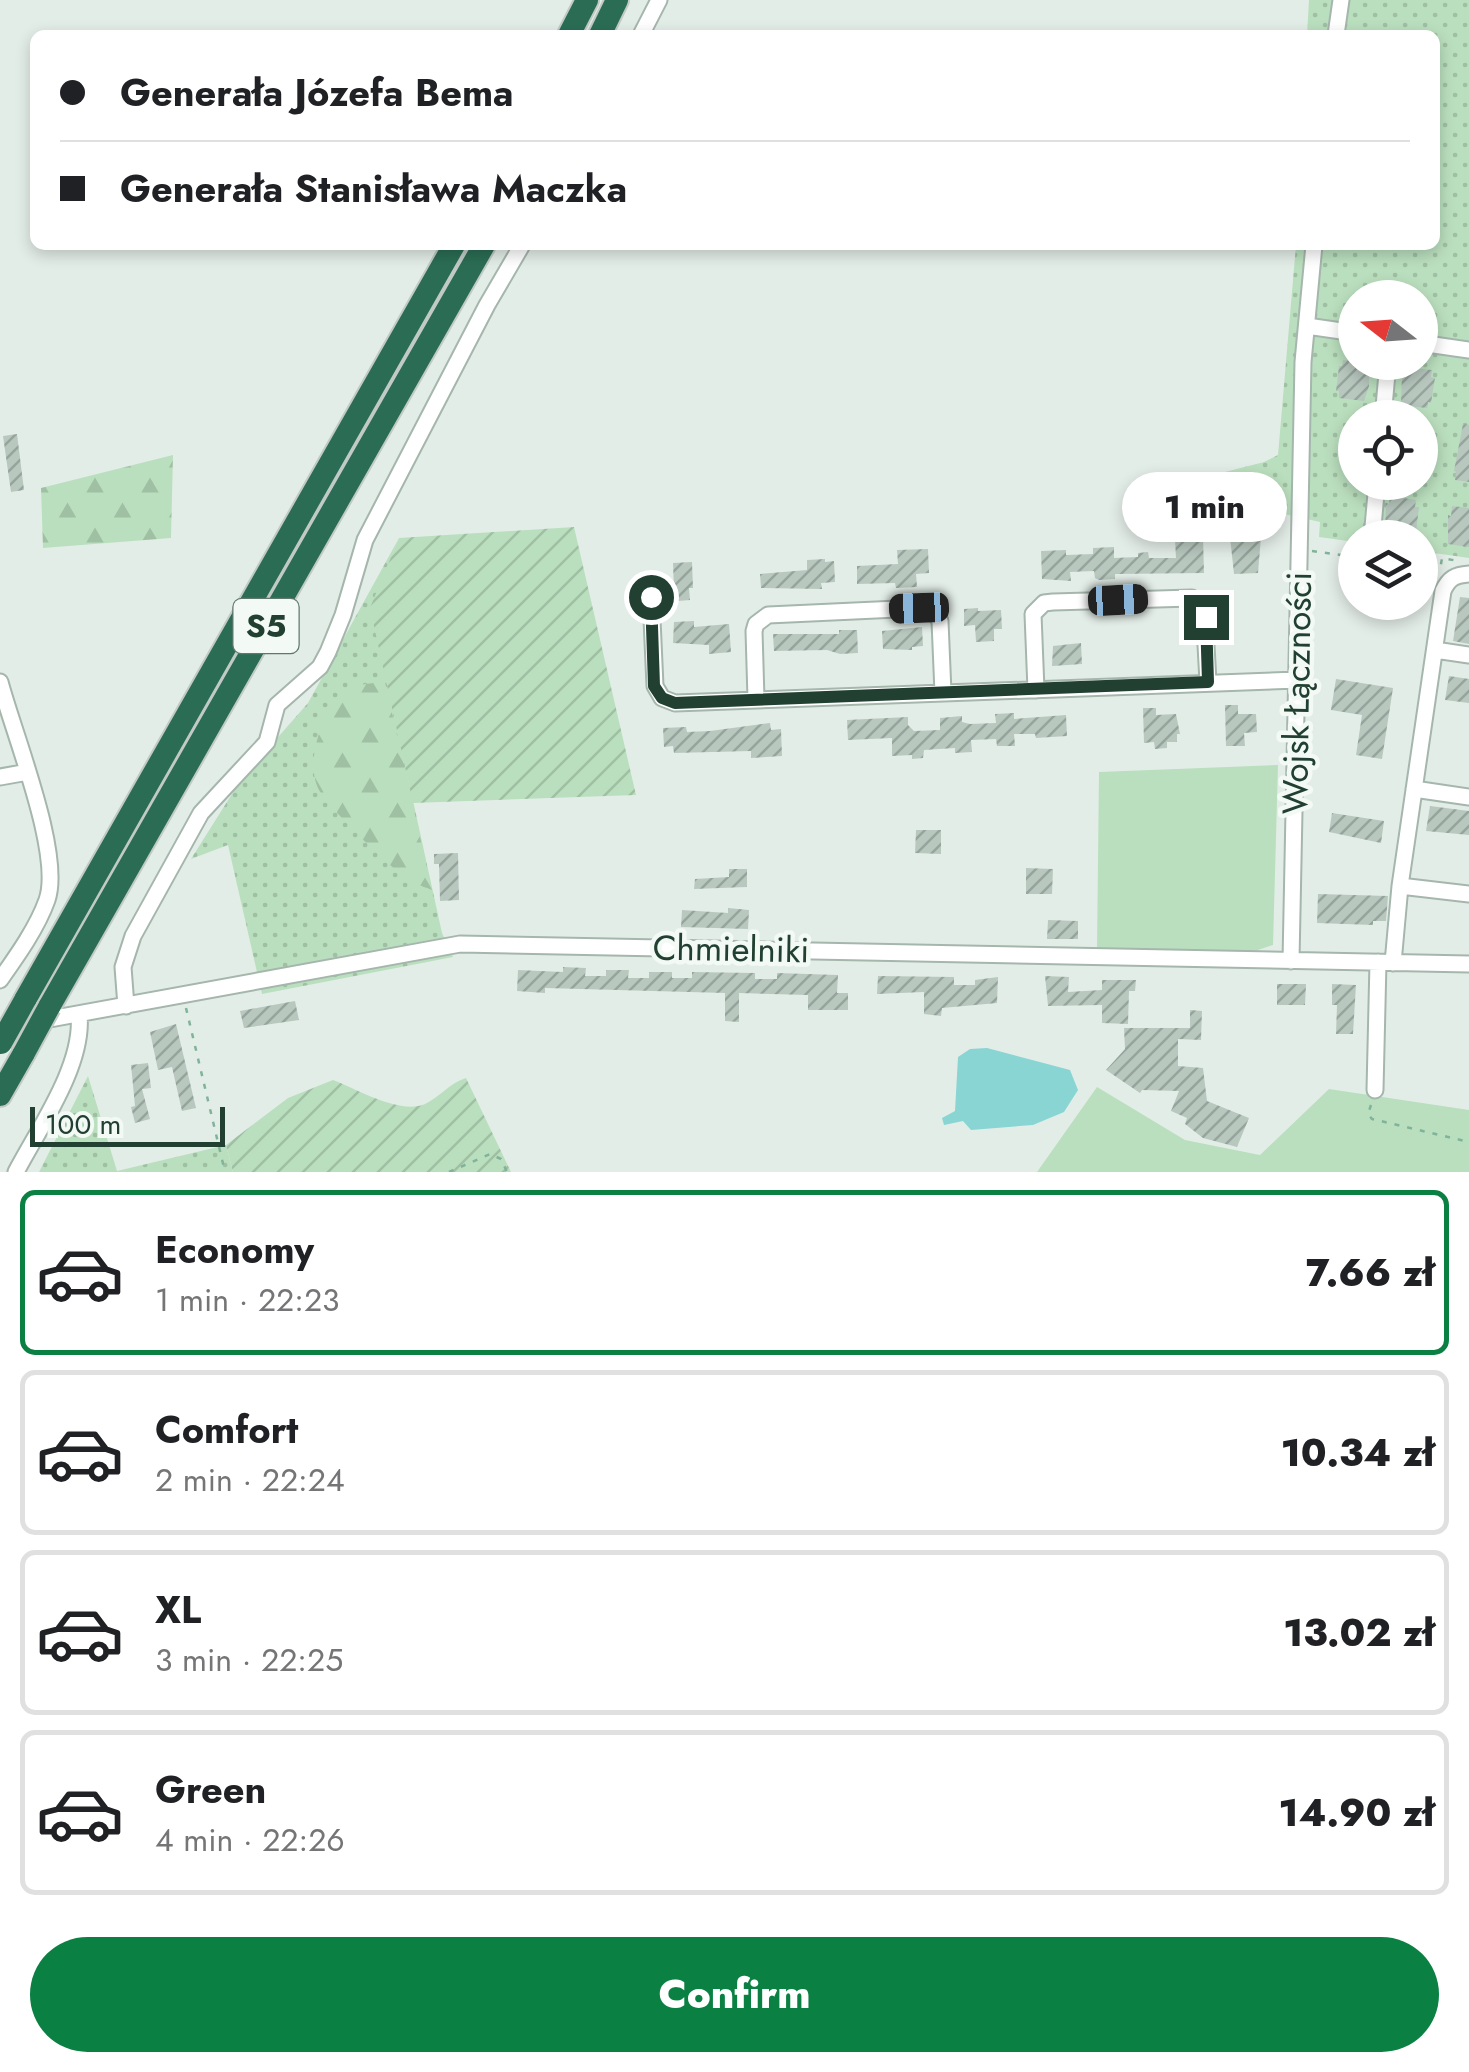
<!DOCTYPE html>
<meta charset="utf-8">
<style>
body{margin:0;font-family:Jost,sans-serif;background:#f2f2f2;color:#202124;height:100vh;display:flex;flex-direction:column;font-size:38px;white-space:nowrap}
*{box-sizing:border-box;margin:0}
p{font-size:32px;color:#757577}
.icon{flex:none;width:55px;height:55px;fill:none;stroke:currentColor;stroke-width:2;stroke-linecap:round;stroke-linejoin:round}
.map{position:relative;height:1172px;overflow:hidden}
.details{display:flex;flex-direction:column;background:#fff;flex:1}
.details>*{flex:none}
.hud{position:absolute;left:30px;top:30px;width:1410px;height:220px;border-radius:15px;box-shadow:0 5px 15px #0003;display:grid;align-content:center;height:220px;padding:0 30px;background:#fff}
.needle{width:65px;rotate:287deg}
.fabs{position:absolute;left:1338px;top:280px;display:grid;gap:20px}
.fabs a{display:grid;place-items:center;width:100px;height:100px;border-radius:50%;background:#fff;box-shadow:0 5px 15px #0003;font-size:50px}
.scale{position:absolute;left:30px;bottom:25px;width:195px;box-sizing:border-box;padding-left:10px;border:5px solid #214032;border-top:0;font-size:28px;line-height:35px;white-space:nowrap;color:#214032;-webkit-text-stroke:8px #f3f9f5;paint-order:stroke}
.end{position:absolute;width:45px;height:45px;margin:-22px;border:12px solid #214032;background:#fff;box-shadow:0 0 0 5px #fff}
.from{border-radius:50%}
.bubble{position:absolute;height:70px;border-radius:35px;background:#fff;box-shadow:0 5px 15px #0003;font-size:32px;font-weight:800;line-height:70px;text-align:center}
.car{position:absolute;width:30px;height:60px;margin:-30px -15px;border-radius:12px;box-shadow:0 0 8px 2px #0007;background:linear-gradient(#222 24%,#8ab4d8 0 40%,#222 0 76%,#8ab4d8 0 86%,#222 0)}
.hud b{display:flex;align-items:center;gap:35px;height:95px;font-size:38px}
.hud b+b{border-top:2px solid #e0e0e0}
.hud i{width:25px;height:25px;background:#202124}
ul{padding:18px 0 0;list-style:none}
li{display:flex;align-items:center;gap:30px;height:165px;margin:0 20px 15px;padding:0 10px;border:5px solid #e0e0e0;border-radius:15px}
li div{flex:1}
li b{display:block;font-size:38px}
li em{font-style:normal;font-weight:800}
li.selected{border-color:#0b8043}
li>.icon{width:90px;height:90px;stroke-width:1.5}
.primary-button{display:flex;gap:20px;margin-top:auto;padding:20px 30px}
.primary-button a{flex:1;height:115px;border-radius:60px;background:#0b8043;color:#fff;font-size:40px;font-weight:800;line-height:115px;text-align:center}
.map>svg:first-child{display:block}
.grass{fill:url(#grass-dots);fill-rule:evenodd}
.forest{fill:url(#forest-firs)}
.park{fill:#badfbe}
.garden{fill:url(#garden-furrows)}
.water{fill:#88d5d3}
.building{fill:url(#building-hatch)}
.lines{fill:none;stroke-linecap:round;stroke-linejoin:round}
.minor-casing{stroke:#a5b6ad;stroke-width:19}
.highway-casing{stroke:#c1cac6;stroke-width:26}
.path{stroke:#81b39b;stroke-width:2.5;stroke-dasharray:5 8;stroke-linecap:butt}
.minor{stroke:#fff;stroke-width:15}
.highway{stroke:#2b6d54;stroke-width:22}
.highway-bridge-casing{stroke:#c1cac6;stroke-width:26;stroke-linecap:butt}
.highway-bridge{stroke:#2b6d54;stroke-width:22}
.route{stroke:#214032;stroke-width:12}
.labels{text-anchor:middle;stroke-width:9;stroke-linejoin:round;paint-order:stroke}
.shield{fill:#f3f9f5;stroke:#60786c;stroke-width:2.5}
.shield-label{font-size:32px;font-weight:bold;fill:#214032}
.street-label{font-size:35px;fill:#214032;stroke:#f3f9f5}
</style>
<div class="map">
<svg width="1469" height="1172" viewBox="0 0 1469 1172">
<defs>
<pattern id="grass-dots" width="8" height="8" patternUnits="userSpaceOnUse" patternTransform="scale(2.5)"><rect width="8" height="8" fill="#badfbe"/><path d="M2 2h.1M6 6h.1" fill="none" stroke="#a0c0a4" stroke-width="1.8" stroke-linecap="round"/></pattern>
<pattern id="forest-firs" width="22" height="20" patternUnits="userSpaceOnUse" patternTransform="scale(2.5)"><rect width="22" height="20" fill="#badfbe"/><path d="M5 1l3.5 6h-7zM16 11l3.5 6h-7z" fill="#a0c0a4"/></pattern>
<pattern id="garden-furrows" width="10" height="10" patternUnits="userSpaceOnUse" patternTransform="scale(2.5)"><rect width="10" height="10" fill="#badfbe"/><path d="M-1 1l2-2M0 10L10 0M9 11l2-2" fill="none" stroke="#a0c0a4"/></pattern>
<pattern id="building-hatch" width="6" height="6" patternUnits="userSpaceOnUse" patternTransform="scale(2.5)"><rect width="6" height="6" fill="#b8c8bf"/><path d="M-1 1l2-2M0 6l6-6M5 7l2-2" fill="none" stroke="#95a49c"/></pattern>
</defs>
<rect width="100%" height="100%" fill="#e3ede7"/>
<path class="grass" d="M1309,0h160v558l-49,-7v-13h-65v4l-36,-5 1,-15 -40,-9 -156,1 1,-11 41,-1 15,-4 44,-26 39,-10 14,-7 18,-210h139v-210h-128zM1355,298h65v64h-65zM1355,418h65v64h-65z
M399,538l-28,71 71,324 11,24 -191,37 -34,-149 -37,14 51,-81 66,-75z
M88,1076l29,95 109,-26 7,27h-194z"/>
<path class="forest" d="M173,455l-2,83 -128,10 -2,-60z
M385,682l47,208c-6,-3 -15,-5 -21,-8 -18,-12 -85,-76 -93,-94 -14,-30 7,-88 37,-101 8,-4 21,-4 30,-5z"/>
<path class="park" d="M1278,765l-5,180 -18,6 -158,-2 2,-177z
M1097,1087l88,53 75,15 69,-66 140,21v62h-432z"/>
<path class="garden" d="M574,527l62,268 -223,8 -43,-195 29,-70z
M466,1078l45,94h-278l-7,-27 62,-47 45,-18c24,9 67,35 92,24 15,-7 23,-20 41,-26z"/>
<path class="water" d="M987,1048l83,22 8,20 -14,22 -31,13 -62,5 -8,-9 -19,4 -2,-7 13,-7 3,-54 12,-8z"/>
<path class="building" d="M1343,360l26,2v24l-5,15 -25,-3v-7h-3l3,-25h3z
M1406,367l26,3 -1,7 4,1 -4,25 -3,-1 -1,6 -26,-3 1,-31h3z
M1463,424l6,1v57l-14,-2 1,-8 -2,-1z
M17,434l7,56 -13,2 -8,-56z
M1390,496l26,4 -1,7h4l-3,25 -4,-1 -1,7 -26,-3 1,-32 3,1z
M1452,506l17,2v39l-21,-3v-29l3,1z
M1257,519v18h4l-3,36 -24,1 -4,-37h11v-17z
M1203,538l1,35 -89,1v5l-16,1 -4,-2 -1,-7 -24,1 1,9 -29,-2 -1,-28 25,-1v5l27,-1v-6l21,-1v11l24,-1v-4l10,-1 1,6h27l-1,-19z
M928,549l1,24 -13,1 1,13 -21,1 -1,-5 -38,1v-18l41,-2 -1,-14z
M825,559v3l9,-1 1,21 -14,1 1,6 -61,-1 -1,-14 47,-4v-10z
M692,562l1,26h-4l1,12 -12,1v-12h-4l-1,-26z
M1460,597l9,1v46l-16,-3z
M978,608v3l23,-1 1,19h-8v12l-18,1 -1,-17 -11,1v-17z
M694,621v6l35,-3 2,28 -22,2v-9l-36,-2 1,-21z
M922,627l1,19 -11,1v3l-29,-1 -1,-18z
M839,630h18l1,23 -18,1 -13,-4 -53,1 -1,-17h66z
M1081,643l1,21 -30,2 1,-20z
M1449,676l20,3v24l-24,-3z
M1336,679l57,9 -11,71 -26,-4 6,-40 -31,-5z
M1225,705h13v9h18l1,18 -13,1 1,13h-19z
M1143,708h13v7l20,-1 4,20h-3v8h-10v6l-12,1 -1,-7 -10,1z
M1014,713v6l52,-4 1,21 -31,2 -1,-4h-21l1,12h-18l-1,-7 -25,1 1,12 -17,1v-5l-31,2 -1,8 -11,1v-4l-20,1v-18l-44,2 -1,-20 61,-3v8l6,6 26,-1v-12l22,-2v6l8,2 26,-1 -1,-9z
M770,723l1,7 10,-1 1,27 -31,2v-7l-77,2 -1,-7 -9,1 -1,-19 23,-1 1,5 23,-1z
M1430,806l39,5v24l-43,-4z
M1332,813l52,8 -3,22 -52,-11z
M916,830h25v24l-26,-1z
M458,853l1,47 -19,1 -1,-37h-5v-10z
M1026,868l27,1 -1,25h-26z
M729,869h18v18l-53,2 1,-10 34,-2z
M1318,894l70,2 -2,25h-13v4l-56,-2z
M728,908l21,2 -1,19 -67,-2 1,-17 46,3z
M1048,920l30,1v18h-31z
M563,967l23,1 -1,8h21v-6h23l-1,8h21v-6h23v6h20v-6l63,1v6h22v-6l61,2 -1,18h11v17h-40v-15l-69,-2v29l-14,-1v-28l-180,-5v5l-28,-2 1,-21 45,2z
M878,976l76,1v8h21v-5l23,-3 -1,26 -55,5 -1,8 -17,-2v-22l-47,2z
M1045,976l24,1 -1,15 34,-2v-10h34l-1,11h-6l-1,33 -26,-1v-18l-54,1z
M1277,984h29l-1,21h-28z
M1332,984l24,1 -3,49h-17l1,-29h-5z
M295,1001l4,19 -55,8 -4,-17z
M1190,1010l12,1 -1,29 -23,-1v27l25,2 4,33 42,17 -12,29 -34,-9 -18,-14 2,-6 -16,-7 8,-20 -37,-1 -2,3 -34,-23 19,-21 -1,-21h66z
M176,1024l20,84 -14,3 -10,-44 -14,3 -8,-38z
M148,1063l3,25 -9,1 8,30 -15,4 -4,-16 4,-1 -4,-41z"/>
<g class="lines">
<g class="minor-casing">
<path id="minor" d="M641,35l18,-35
M1336,35l5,-35
M1307,326l48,7
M1420,343l49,7
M1383,418l5,-56
M1372,538l5,-56
M651,597l4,89 7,12 13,5 623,-23
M1435,650l34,5
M0,682c13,50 63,172 47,218 -10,28 -30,56 -47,80
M1036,690l-3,-76 11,-11 9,-1 139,-4 12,10 4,74
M756,699l-2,-68 2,-7 12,-9 151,-7 16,5 5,8 3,72
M0,777l28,-5
M1414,789l55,8
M1400,886l69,8
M1291,961l12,-599 11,-117
M1393,963l7,-77 43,-295c6,-13 12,-16 26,-17
M126,1006l-3,-39 10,-31 68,-123 66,-71 10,-37 43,-38 8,-15 15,-37 22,-75 122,-235 35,-60
M6,1027l454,-83 1009,20
M1375,1090l3,-128
M16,1172c23,-44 68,-107 63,-157"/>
</g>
<g class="highway-casing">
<path id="highway" d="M569,35l18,-35
M600,35l17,-35
M25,1000l429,-755
M49,1007l435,-762
M0,1095l24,-42"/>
</g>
<path class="path" d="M1312,551l43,6
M1420,567l20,3 2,-12 16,3
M186,1008l39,164
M1371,1105l-3,9 4,5 97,23
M449,1172l41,-18 11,5 6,13"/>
<use href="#minor" class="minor"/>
<use href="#highway" class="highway"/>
<g class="highway-bridge-casing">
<path id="highway-bridge" d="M1,1043l24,-43
M24,1053l25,-46"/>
</g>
<use href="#highway-bridge" class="highway-bridge"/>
</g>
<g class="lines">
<path class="route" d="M651,597l3,89 8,12 13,5 533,-21 -2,-65"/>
</g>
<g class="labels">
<rect class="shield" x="233.5" y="599" width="65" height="54" rx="8"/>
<g class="shield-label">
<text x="266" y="637">S5</text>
</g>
<g class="street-label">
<text transform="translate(1297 693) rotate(-89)" y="12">Wojsk Łączności</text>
<text transform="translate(731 949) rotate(1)" y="12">Chmielniki</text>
</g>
</g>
</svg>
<div class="fabs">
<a><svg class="needle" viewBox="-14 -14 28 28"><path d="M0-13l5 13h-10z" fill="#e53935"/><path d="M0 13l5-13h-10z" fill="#757577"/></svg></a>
<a><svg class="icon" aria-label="locate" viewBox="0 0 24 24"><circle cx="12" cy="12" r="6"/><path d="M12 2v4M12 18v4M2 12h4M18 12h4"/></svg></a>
<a><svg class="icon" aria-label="layers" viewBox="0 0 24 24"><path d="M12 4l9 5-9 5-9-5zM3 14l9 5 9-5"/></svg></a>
</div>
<div class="scale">100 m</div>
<i class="end from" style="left:651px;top:597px"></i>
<i class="end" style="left:1206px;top:617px"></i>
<div class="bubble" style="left:1122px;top:472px;width:165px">1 min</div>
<i class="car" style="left:1118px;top:600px;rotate:87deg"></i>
<i class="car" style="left:919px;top:608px;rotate:268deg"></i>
<div class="hud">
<b><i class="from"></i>Generała Józefa Bema</b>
<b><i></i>Generała Stanisława Maczka</b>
</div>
</div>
<section class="details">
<ul>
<li class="selected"><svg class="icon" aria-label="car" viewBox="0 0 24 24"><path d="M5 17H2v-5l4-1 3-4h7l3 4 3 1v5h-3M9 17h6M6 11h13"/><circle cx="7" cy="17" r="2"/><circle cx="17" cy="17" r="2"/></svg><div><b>Economy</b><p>1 min · 22:23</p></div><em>7.66 zł</em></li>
<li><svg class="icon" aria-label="car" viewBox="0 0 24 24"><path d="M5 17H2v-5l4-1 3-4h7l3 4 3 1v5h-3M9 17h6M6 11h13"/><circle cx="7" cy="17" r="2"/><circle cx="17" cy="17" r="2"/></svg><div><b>Comfort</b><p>2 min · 22:24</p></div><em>10.34 zł</em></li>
<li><svg class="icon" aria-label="car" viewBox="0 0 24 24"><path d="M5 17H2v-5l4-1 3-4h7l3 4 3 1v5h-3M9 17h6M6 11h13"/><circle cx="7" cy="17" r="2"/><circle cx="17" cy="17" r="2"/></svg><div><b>XL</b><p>3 min · 22:25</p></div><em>13.02 zł</em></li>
<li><svg class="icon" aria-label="car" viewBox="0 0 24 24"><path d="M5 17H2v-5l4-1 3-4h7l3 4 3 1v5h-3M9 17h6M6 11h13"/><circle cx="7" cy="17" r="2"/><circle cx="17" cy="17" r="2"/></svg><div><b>Green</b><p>4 min · 22:26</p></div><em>14.90 zł</em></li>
</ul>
<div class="primary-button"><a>Confirm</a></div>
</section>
